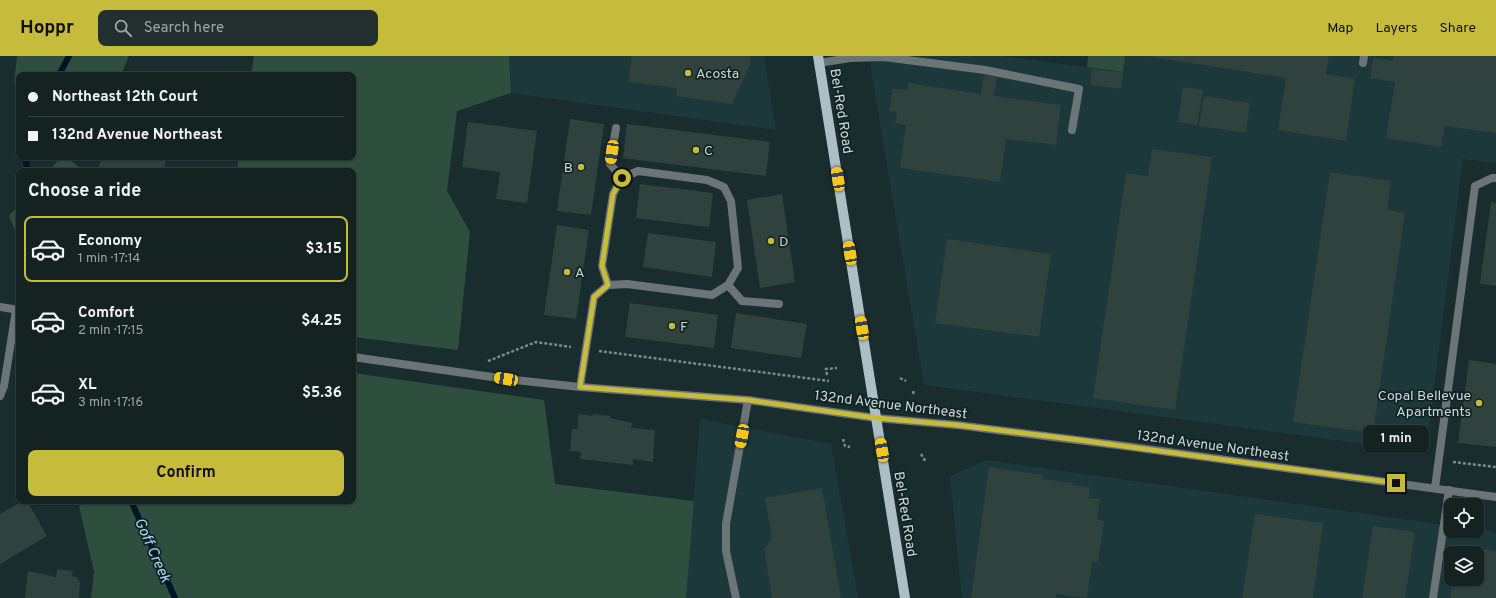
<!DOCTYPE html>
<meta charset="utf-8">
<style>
body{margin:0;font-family:Overpass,sans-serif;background:#212f2f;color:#f1f3f6;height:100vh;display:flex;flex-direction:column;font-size:15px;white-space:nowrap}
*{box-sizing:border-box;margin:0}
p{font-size:13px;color:#9da4a5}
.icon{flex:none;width:22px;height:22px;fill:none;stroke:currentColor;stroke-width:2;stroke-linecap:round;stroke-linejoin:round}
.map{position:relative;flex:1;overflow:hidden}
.side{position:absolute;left:16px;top:112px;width:340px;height:336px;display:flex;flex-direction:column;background:#142222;border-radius:8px;box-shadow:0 1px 3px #0004,0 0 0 1px #333f40}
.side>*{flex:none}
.hud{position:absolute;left:16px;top:16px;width:340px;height:88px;border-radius:8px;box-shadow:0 1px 3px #0004,0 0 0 1px #333f40;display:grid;align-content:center;height:88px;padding:0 12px;background:#142222}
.buttons{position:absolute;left:1444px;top:442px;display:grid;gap:8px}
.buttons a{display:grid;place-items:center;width:40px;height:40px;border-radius:8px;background:#142222;box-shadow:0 1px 3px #0004,0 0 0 1px #333f40;font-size:20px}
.end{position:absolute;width:18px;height:18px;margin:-9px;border:5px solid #c7bb3c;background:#111;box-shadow:0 0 0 2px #111}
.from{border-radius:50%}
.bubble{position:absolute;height:28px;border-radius:8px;background:#142222;box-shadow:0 1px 3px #0004,0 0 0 1px #333f40;font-size:13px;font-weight:700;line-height:28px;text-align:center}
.car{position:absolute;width:12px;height:24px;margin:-12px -6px;border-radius:5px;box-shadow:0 0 3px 1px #0007;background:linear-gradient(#f5c518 24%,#345 0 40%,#f5c518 0 76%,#345 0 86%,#f5c518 0)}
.hud b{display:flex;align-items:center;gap:14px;height:38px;font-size:15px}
.hud b+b{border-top:1px solid #333f40}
.hud i{width:10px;height:10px;background:#f1f3f6}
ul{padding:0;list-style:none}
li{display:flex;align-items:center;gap:12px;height:66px;margin:0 8px 6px;padding:0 4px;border:2px solid transparent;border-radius:8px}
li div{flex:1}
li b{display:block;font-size:15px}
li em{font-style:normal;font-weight:700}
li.active{border-color:#c7bb3c}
li>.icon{width:36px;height:36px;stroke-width:1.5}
h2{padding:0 12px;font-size:18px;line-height:48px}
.action{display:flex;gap:8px;margin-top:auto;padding:8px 12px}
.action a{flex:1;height:46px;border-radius:8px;background:#c7bb3c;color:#111;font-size:16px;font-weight:700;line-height:46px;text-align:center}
header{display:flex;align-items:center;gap:24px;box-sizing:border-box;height:56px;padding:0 20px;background:#c7bb3c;color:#111}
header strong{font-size:19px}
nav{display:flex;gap:22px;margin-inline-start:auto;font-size:14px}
.search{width:280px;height:36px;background:#212f2f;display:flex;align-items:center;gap:10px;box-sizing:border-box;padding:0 14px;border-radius:8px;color:#9da4a5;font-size:15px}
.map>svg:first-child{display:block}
.built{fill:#1d383a;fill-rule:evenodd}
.green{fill:#2e4e3e}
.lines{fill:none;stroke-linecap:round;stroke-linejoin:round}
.stream{stroke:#001523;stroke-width:6}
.building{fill:#2f423e}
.path{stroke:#7a898a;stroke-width:2.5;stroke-dasharray:3 2;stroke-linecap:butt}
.service{stroke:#6b7476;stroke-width:8}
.minor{stroke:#6b7476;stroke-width:8}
.tertiary{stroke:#6b7476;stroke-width:8}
.primary{stroke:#adbec4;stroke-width:10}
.route{stroke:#c7bb3c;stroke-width:5}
.poi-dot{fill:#c7bb3c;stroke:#102324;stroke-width:1.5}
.labels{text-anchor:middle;stroke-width:3.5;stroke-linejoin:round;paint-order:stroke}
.poi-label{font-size:14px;fill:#ccd7d8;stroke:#102324;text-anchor:start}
.street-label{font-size:14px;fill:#ccd7d8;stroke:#102324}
.water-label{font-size:15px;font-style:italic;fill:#acd8f5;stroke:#102324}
</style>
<header>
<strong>Hoppr</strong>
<div class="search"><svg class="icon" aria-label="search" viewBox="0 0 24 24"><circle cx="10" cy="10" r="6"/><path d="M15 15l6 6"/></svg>Search here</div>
<nav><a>Map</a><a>Layers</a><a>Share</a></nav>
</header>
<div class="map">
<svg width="1496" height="542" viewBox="0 0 1496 542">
<rect width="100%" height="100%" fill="#1a2d2e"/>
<path class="built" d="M509,0h255l12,74 -265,-37z
M869,0h134l120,16 2,-16h371v107l-33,-4 -37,293 -502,-67z
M700,363l131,25 27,154h-172z
M987,404l464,66v5h26v-2l19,3v66h-534l-12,-122zM1451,497h26v26h-26z"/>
<path class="green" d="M17,0h112l-8,19h-102v15l-5,-7z
M254,0h255l2,37 -54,18 -10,80 23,41 -12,118 -105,-13v-166h-116l2,-14h114v-82h-102z
M1088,0h37l-2,16 -36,-5z
M61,101h6l16,14h-34z
M19,149v35l-10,-24z
M353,317l191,27 11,84 139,17 -8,97h-595l3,-26 -16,-71h275z"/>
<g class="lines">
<path class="stream" d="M59,19l10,-19
M25,101l3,14
M131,445l44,97"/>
</g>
<path class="building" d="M632,0h118l1,7 -19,41 -56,-8 1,-8 -49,-6z
M1146,0h183l-3,18 29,5 -9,62 -68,-11 8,-52z
M1394,0h102v77l-51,-7 -4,21 -55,-9 9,-56 -25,-4 3,-20 20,3z
M1092,13l31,3 -2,17 -31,-4z
M984,18l13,2 -3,20 67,9 -5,40 -50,-6 -6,43 -100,-14 6,-43 -11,-2 2,-11 -8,-1 4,-22 14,1 1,-7 73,11z
M1183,31l20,3 -6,35 -19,-3z
M1204,40l46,7 -4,30 -47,-7z
M570,63l34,5 -13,91 -34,-4z
M468,66l69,9 -10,72 -31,-4 4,-27 -38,-5z
M627,68l143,18 -4,34 -143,-18z
M1152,93l60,8 -37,253 -82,-12 33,-225 22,3z
M102,101h66l-6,14h-65z
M1330,116l61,9 -4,29 18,3 -32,220 -80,-11z
M640,128l73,9 -4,34 -73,-9z
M782,138l13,88 -35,6 -13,-88z
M1491,146l5,1v83l-16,-2z
M557,169l32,5 -13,89 -32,-4z
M648,177l68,9 -4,35 -69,-10z
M947,183l104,15 -12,83 -104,-14z
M630,247l88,12 -4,33 -89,-11z
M736,257l71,11 -6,34 -70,-10z
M1469,304l27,4v83l-38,-4z
M579,358l14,2 -1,-2 18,2v2l22,5 -1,5 24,2 -2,32 -20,-3v6l-53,-6 1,-7 -11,-1 2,-22h5z
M989,411l54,8 -1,4 30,4v2l18,2 -1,11 11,1 -3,21 7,1 -6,41 -6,-1 -5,37 -31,-4v4h-85z
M822,432l19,110h-69l-8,-49 8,-11 -7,-40z
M23,445h4l20,35 -47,28v-50z
M1255,458l68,9 -10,75h-71z
M1373,470l42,6 -10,66h-43z
M1458,489l38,6v47h-46l3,-19h24v-26h-20z
M57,513l16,2 -1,5 5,1 3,5 -1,16h-54l3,-27 28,6z"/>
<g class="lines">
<path class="path" d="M599,295l230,30
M488,305l48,-19 35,5
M827,319l-1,-6 11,-1
M900,322l6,3
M913,338l1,-5
M843,383l2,7 5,1
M921,398l5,8
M1453,406l43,5"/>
<path class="service" d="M819,7l31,-5 34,-1 101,13 94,19 -7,41
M1363,7l1,-7
M622,122l16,-7 69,9 17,7 7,14 7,67 -10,17
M608,229l19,-1 85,11 16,-10 14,16 37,3
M580,331l14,-90 14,-12 -6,-19 11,-72 9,-16 -12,-14 6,-36
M1435,432l40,-302 17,-8h4
M736,542l-10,-47v-27l22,-124
M1433,542l16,-108"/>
<path class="minor" d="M0,340l4,-10 12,-76"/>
<path class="tertiary" d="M0,251l19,3
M353,301l153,22 74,8 168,13 128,18 81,7 168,21 371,51"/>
<path class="primary" d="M818,0l87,542"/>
</g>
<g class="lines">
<path class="route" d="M622,122l-9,16 -11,72 6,19 -14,12 -14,90 168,13 128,18 81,7 122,15 317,43"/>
</g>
<g class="poi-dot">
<circle cx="688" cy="17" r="4"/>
<circle cx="696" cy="94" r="4"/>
<circle cx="581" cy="111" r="4"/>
<circle cx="771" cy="185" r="4"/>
<circle cx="567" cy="216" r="4"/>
<circle cx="672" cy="270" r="4"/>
<circle cx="1479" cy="347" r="4"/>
</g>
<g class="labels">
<g class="poi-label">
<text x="696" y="22">Acosta</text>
<text x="704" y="99">C</text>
<text x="573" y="116" text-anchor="end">B</text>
<text x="779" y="190">D</text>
<text x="575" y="221">A</text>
<text x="680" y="275">F</text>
<text x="1471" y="344" text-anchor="end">Copal Bellevue<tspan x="1471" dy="16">Apartments</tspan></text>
</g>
<g class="street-label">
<text transform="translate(842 55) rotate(81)" y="5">Bel-Red Road</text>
<text transform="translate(891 348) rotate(7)" y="5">132nd Avenue Northeast</text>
<text transform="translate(1213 389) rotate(8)" y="5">132nd Avenue Northeast</text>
<text transform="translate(906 458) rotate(81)" y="5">Bel-Red Road</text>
</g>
<g class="water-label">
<text transform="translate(153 494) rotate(66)" y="5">Goff Creek</text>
</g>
</g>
</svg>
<div class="buttons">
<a><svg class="icon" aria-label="locate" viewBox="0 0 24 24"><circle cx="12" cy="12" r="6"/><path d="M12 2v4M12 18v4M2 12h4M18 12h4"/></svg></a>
<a><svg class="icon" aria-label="layers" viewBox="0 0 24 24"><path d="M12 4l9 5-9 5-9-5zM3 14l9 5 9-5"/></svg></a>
</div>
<i class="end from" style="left:622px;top:122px"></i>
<i class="end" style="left:1396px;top:427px"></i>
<div class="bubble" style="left:1363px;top:369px;width:66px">1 min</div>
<i class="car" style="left:612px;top:96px;rotate:188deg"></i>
<i class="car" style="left:838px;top:123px;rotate:351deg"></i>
<i class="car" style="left:850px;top:197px;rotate:351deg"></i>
<i class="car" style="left:862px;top:272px;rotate:351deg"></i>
<i class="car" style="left:506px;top:323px;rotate:279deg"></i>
<i class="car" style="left:742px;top:380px;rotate:191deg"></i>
<i class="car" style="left:882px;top:394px;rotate:350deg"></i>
<div class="hud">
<b><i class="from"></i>Northeast 12th Court</b>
<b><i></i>132nd Avenue Northeast</b>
</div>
<section class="side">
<h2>Choose a ride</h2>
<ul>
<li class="active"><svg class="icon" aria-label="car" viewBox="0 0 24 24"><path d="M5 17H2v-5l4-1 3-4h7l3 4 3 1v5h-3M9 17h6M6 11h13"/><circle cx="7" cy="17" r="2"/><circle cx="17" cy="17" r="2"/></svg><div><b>Economy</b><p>1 min · 17:14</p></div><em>$3.15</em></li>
<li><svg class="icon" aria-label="car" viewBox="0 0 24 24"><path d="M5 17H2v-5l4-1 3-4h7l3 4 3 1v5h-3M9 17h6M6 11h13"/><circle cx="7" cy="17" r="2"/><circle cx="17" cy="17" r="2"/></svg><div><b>Comfort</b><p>2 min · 17:15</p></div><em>$4.25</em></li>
<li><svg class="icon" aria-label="car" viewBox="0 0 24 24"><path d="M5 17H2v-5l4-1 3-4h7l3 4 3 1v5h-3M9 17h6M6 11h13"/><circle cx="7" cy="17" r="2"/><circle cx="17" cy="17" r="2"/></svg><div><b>XL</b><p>3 min · 17:16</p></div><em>$5.36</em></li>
</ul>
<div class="action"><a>Confirm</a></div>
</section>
</div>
